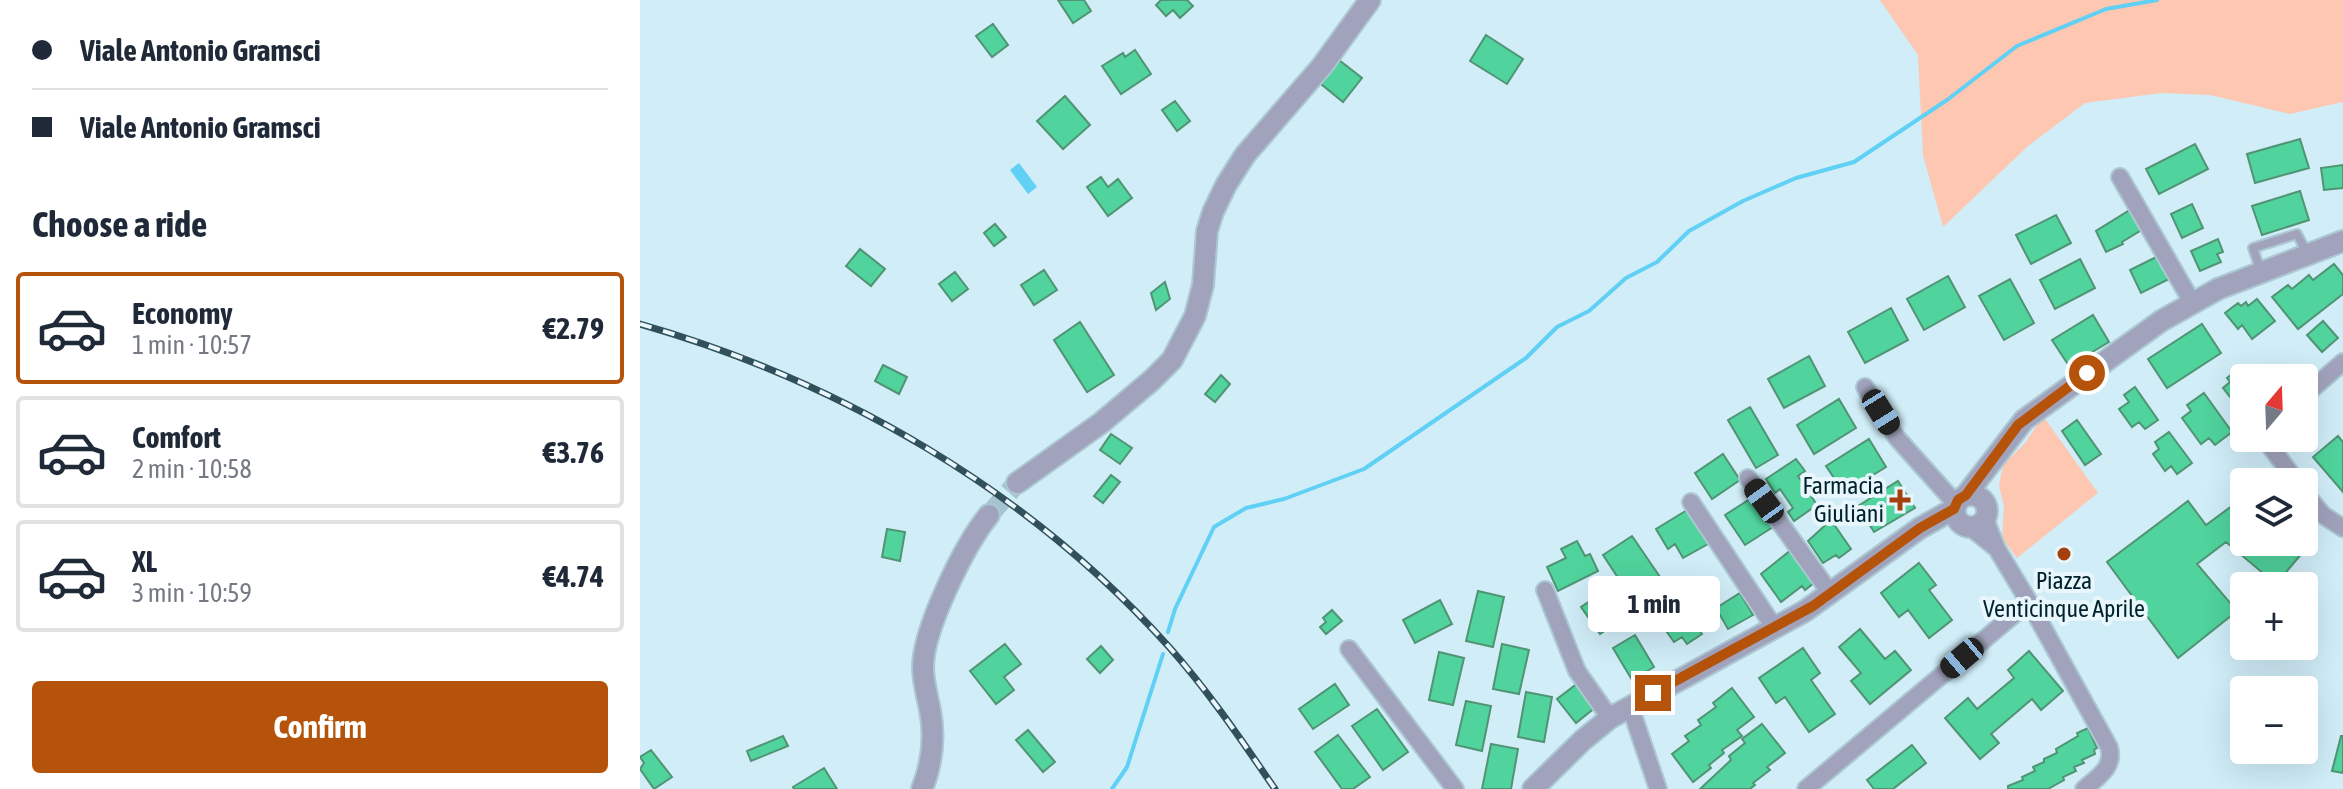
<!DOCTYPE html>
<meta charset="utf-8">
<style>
body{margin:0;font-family:"Asap Condensed",sans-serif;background:#f2f2f3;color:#1f2937;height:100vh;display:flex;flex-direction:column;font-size:30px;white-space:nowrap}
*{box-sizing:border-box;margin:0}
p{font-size:26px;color:#747a83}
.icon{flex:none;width:44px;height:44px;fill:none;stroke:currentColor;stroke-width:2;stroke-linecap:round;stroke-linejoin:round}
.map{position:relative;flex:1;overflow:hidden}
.details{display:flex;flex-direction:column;background:#fff;width:640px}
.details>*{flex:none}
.guide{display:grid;align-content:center;height:176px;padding:0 32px;background:#fff}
.needle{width:52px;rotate:19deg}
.fabs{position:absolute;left:1590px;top:364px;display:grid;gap:16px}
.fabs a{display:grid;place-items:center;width:88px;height:88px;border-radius:8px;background:#fff;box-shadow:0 8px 32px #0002;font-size:40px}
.end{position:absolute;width:36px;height:36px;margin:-18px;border:10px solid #b45309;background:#fff;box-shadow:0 0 0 4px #fff}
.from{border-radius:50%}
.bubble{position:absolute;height:56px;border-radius:8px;background:#fff;box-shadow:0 8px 32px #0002;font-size:26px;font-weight:700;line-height:56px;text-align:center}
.car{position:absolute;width:24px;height:48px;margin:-24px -12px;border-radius:10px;box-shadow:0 0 6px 2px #0007;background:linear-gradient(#222 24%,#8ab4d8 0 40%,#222 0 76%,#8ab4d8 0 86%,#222 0)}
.guide b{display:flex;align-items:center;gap:28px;height:76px;font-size:30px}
.guide b+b{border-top:2px solid #e0e1e3}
.guide i{width:20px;height:20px;background:#1f2937}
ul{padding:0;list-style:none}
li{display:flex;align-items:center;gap:24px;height:112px;margin:0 16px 12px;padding:0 16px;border:4px solid #e0e1e3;border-radius:8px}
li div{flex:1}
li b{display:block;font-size:30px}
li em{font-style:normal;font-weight:700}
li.selected{border-color:#b45309}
li>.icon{width:72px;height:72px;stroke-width:1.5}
h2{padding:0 32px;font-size:36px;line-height:96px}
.cta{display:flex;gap:16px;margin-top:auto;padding:16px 32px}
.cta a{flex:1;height:92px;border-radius:8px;background:#b45309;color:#fff;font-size:32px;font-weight:700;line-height:92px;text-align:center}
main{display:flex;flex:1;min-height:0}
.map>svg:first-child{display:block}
.green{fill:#fdc7b2}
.water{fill:#60d0f4}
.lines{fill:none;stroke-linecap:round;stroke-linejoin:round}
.stream{stroke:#60d0f4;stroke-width:4}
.building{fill:#50d39c;stroke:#509474;stroke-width:2}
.tertiary-tunnel{stroke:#a6c4cf;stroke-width:20;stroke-dasharray:20 10;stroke-linecap:butt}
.service-casing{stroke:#abc8d3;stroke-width:12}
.minor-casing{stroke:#abc8d3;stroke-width:20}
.tertiary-casing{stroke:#abc8d3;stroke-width:24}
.service{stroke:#a1a3bd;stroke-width:8}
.minor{stroke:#a1a3bd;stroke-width:16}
.tertiary{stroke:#a1a3bd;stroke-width:20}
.rail-casing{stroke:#30515b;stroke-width:7}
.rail{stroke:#e9f7fd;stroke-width:4;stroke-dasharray:12;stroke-linecap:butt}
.route{stroke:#b45309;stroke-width:10}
.poi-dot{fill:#a4400d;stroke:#e9f7fd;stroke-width:3}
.labels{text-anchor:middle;stroke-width:8;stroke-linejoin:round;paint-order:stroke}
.poi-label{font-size:24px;fill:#00222c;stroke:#e9f7fd;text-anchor:end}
</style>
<main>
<section class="details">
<div class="guide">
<b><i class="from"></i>Viale Antonio Gramsci</b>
<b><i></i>Viale Antonio Gramsci</b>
</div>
<h2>Choose a ride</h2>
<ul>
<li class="selected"><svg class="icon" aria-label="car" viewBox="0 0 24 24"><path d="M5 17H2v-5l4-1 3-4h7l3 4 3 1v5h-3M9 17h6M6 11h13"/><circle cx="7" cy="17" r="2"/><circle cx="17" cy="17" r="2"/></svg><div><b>Economy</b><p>1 min · 10:57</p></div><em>€2.79</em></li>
<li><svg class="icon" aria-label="car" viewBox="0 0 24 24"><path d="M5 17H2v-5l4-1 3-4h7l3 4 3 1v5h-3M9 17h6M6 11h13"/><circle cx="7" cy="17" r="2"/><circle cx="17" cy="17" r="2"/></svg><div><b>Comfort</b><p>2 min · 10:58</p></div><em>€3.76</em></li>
<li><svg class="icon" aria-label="car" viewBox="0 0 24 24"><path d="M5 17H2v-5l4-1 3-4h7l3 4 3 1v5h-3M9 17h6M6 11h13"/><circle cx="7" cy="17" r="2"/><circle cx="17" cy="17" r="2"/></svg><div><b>XL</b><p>3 min · 10:59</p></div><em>€4.74</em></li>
</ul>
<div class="cta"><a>Confirm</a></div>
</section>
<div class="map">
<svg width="1703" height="789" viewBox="0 0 1703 789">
<rect width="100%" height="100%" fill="#d0edf8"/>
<path class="green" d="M1240,0h463v102l-53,12 -80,-19 -49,-2 -76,10 -57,43 -85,81 -20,-72 -5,-100z
M1403,416l55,77 -81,65 -15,-20 2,-31 -5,-22 4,-20 22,-22z"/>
<path class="water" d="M379,163l18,24 -9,7 -18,-24z"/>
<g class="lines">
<path class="stream" d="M528,632l7,-23 39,-82 32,-19 38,-9 80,-30 162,-111 31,-31 32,-16 37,-33 31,-16 32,-31 54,-30 53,-23 58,-16 93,-62 70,-54 89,-37 51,-9
M472,789l15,-22 36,-113"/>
</g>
<path class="building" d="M418,0h26l7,11 -18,12z
M521,0h26l6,6 -13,12 -7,-8 -7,6 -10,-11z
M353,24l15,21 -16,12 -16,-21z
M846,35l37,24 -16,25 -37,-23z
M495,50l16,24 -30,20 -19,-28 21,-13 2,4z
M699,60l23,18 -19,24 -22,-18z
M425,96l25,29 -27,24 -26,-28z
M535,101l15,20 -13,10 -15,-21z
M1660,139l9,29 -54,15 -8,-29z
M1555,144l13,25 -49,25 -13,-25z
M1703,165v23l-19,2 -3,-22z
M461,177l7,10 10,-8 14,19 -24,18 -21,-29z
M1660,191l9,29 -47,15 -10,-29z
M1552,204l11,24 -21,10 -11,-24z
M1493,208l10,21 -21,13 1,2 -17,8 -10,-21z
M1416,215l15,28 -40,21 -15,-29z
M355,224l11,13 -12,9 -10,-13z
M1578,239l5,13 -6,2 4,8 -21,9 -9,-20z
M220,249l25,20 -14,17 -25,-20z
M1518,256l11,23 -28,14 -11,-23z
M1440,259l15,29 -40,21 -15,-29z
M1694,264l9,11v19l-45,35 -26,-32 16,-12 4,4 17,-14 4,5z
M404,270l13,20 -23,15 -13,-20z
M315,272l13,17 -16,12 -13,-17z
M1308,276l17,31 -41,23 -17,-31z
M1370,279l24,44 -30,17 -25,-44z
M525,282l5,17 -14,11 -5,-17z
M1617,299l18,22 -23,18 -10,-14 -4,4 -13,-16 13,-10 3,3 5,-4 2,4z
M1251,308l17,32 -43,23 -17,-31z
M1453,315l16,27 -40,24 -17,-26z
M1683,321l15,17 -16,14 -15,-17z
M440,322l34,53 -27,17 -33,-52z
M1562,324l19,29 -54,35 -19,-29z
M1169,356l16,30 -41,22 -16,-29z
M243,365l24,12 -8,17 -24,-13z
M1600,368l8,10h-4v28l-2,-3 -5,3 -14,-18 7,-6 -3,-4z
M581,375l9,9 -15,18 -10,-8z
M1495,387l23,33 -13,9 -6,-7 -7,5 -13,-18 10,-7 -5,-7z
M1564,393l28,39 -17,13 -6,-7 -8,6 -19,-26 9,-7 -4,-6z
M1199,399l17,29 -42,26 -17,-29z
M1110,407l28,48 -22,13 -28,-48z
M1437,420l24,34 -16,11 -23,-34z
M1529,432l23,31 -15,11 -6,-8 -6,5 -12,-17 6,-5 -4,-7z
M471,434l21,14 -12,16 -20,-14z
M1698,436l5,6v50l-30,-35z
M1229,439l17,28 -42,26 -18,-27z
M1083,454l17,26 -28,19 -17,-26z
M1156,459l9,12 -7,5 19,29 -23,16 -6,-9 5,-4 -13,-19 -5,4 -9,-14z
M471,475l9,7 -17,21 -9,-7z
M1258,481l17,27 -41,24 -16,-26z
M1113,497l20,30 -28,18 -20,-30z
M1604,497v45h49l10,10 -27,32 -50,-42 -29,22 40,47 -59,47 -71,-96 81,-61 18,24z
M1047,510l21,34 -25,14 -8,-14 -7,5 -12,-20z
M1191,520l20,29 -12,9 -3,-3 -13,8 -15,-22z
M247,529l18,3 -5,29 -18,-4z
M992,536l28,41 -30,19 -27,-41z
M937,541l8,15 5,-2 8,17 -40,20 -11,-24 19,-9 -5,-9z
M1151,550l23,33 -9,7 -3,-4 -21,16 -20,-28z
M1279,563l17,22 -7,5 23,30 -23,18 -21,-28 -9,7 -18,-24z
M971,587l18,27 -29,20 -19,-27z
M838,591l26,6 -11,50 -27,-6z
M1100,593l13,22 -25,14 -12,-21z
M1034,594l28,40 -15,10 -5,-7 -8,5 -23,-32z
M800,600l12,24 -37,19 -12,-23z
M692,610l10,11 -16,13 -6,-7 6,-5 -3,-4z
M1220,629l25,30 10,-8 16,19 -41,34 -19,-23 10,-8 -22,-26z
M995,635l19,32 -22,13 -19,-32z
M365,644l16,20 -17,13 10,13 -18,14 -26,-33z
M862,644l27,6 -10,44 -26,-5z
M461,646l12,14 -13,13 -13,-14z
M1163,648l17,25 -9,7 24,34 -26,18 -24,-35 -9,6 -17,-25z
M1389,651l34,40 -22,19 -9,-11 -41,35 8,9 -19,16 -35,-41 23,-20 9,11 37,-31 -6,-8z
M799,652l25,6 -11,47 -24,-5z
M938,683l19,23 -21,17 -19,-24z
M695,684l14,21 -36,24 -14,-20z
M1092,688l22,29 -17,13 5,6 -20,14 2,3 -15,12 2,3 -18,14 -21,-28 17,-13 -4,-5 16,-11 -3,-5 18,-13 -3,-4z
M886,692l26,5 -8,45 -26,-5z
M826,701l25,5 -9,45 -26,-6z
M737,709l31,43 -25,18 -31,-44z
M1122,724l23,29 -18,14 3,3 -17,13 2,2 -5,4h-50l31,-29 -2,-4 16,-13 -3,-4z
M1448,728l9,20 -3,2 1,4 -13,6 2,3 -10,4 2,4 -13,6 1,3 -16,9h-40v-3l15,-6 -1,-3 13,-6 -2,-4 11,-5v-3l13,-6 -1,-4 22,-13 -1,-3z
M388,730l27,32 -12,10 -27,-32z
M698,735l32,42 -17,12h-11l-27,-37z
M143,736l5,10 -37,15 -4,-10z
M1701,736h2v37l-11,-2z
M851,744l27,5 -7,40h-29z
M1272,745l14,18 -33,26h-19l-7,-9z
M11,750l21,27 -18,12 -14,-20 4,-6 -4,-6z
M184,768l13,21h-43l-1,-2z"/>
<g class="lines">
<path class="tertiary-tunnel" d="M349,515l28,-32"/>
<g class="service-casing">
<path id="service" d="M1621,272l-8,-24 44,-14 10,19"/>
</g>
<g class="minor-casing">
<path id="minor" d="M1480,177l72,125
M1225,387l32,51 59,66
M1664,396l39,-34
M1624,438l33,44
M1108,478l83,116
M1664,492l19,23 20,13
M1051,502l83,125
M1345,519l12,30 32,53 80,145c6,20 -11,30 -25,42
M1331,528l25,20
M905,590l32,81 33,47
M709,649l106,140
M990,706l28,83
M1166,789l223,-187"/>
</g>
<g class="tertiary-casing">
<path id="tertiary" d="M377,483l84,-60 51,-43 20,-20 23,-44 8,-31 4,-54 6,-19 13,-27 19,-30 77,-89 48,-66
M1315 511a16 16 0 1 1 32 0a16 16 0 1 1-32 0Z
M1326,495l58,-75 137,-99 57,-32 125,-48
M282,789c10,-25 13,-53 8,-79 -3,-15 -7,-28 -7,-43 0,-38 42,-123 66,-152
M893,789l50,-49 27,-22 195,-107 115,-83 34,-19"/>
</g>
<use href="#service" class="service"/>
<use href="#minor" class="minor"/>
<use href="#tertiary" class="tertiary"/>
<g class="rail-casing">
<path id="rail" d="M0,324c200,57 391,168 530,324 39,44 72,93 105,141"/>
</g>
<use href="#rail" class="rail"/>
</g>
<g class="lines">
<path class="route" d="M1013,693l160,-87 107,-78 34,-19 4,-9 8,-5 52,-70 69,-52"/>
</g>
<g class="poi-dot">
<path d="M1256 488h8v8h8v8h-8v8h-8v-8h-8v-8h8z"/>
<circle cx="1424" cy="554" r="8"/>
</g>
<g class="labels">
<g class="poi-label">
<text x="1244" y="494">Farmacia<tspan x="1244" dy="28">Giuliani</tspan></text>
<text x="1424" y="589" text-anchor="middle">Piazza<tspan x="1424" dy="28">Venticinque Aprile</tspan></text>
</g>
</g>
</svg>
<div class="fabs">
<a><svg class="needle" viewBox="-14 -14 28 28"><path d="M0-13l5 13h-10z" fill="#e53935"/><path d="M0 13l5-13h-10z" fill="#747a83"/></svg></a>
<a><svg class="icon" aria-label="layers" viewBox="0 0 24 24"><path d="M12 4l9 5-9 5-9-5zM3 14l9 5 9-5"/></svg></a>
<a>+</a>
<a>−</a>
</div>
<i class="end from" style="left:1447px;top:373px"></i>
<i class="end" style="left:1013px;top:693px"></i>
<div class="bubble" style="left:948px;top:576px;width:132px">1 min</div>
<i class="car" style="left:1241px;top:412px;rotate:148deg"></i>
<i class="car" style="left:1124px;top:501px;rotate:324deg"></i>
<i class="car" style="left:1322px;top:658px;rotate:230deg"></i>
</div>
</main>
